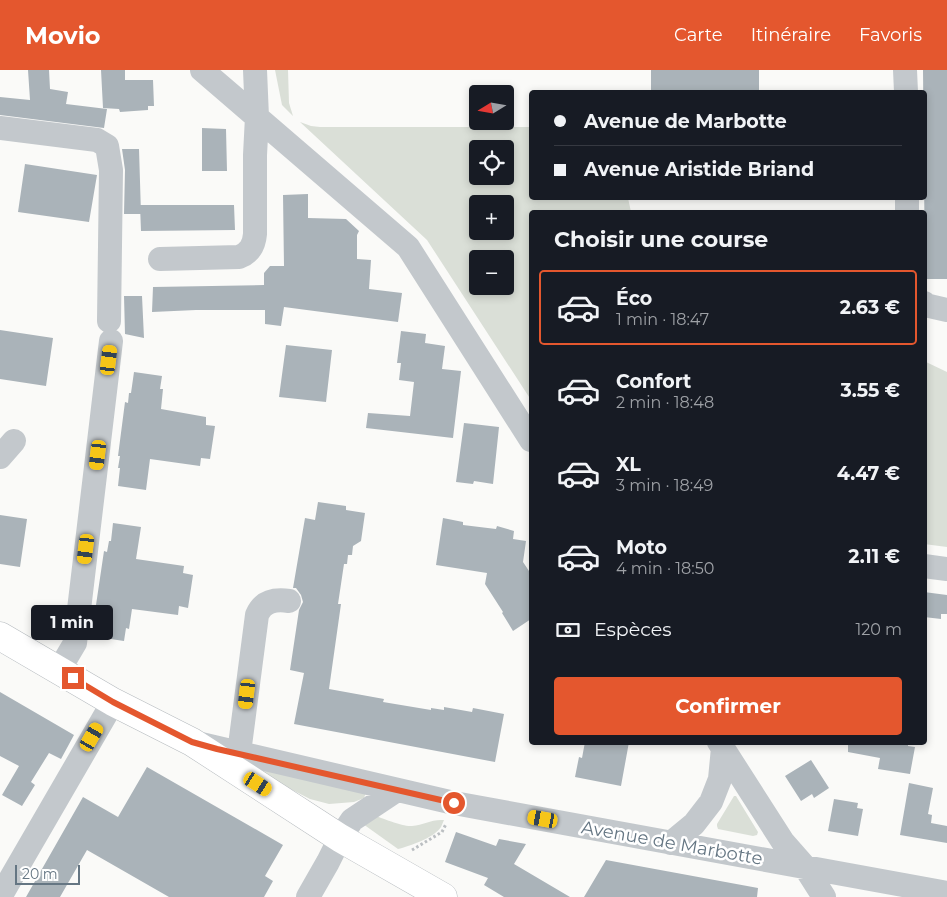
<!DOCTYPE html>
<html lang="fr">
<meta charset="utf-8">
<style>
body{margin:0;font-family:Montserrat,sans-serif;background:#242831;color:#f1f3f6;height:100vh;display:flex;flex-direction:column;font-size:19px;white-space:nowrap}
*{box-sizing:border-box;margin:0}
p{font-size:16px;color:#9ea1a6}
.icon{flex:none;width:28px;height:28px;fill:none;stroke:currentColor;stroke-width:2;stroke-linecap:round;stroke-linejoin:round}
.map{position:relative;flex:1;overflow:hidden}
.drawer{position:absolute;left:529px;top:140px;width:398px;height:535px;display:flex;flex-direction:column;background:#171b24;border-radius:5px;box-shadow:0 2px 8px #0003}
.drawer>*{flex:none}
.banner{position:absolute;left:529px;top:20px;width:398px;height:110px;border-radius:5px;box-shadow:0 2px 8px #0003;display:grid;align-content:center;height:110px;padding:0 25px;background:#171b24}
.needle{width:32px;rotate:259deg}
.fabs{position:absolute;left:469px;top:15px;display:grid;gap:10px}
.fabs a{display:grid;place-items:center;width:45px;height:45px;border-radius:5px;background:#171b24;box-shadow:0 2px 8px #0003;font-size:25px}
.scale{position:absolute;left:15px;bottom:12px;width:65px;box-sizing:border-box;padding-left:5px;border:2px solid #657683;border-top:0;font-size:14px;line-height:18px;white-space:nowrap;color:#657683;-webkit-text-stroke:4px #fff;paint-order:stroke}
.end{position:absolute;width:22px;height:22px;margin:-11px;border:6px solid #e4572e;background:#fff;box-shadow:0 0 0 2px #fff}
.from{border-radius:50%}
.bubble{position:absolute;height:35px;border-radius:5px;background:#171b24;box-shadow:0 2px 8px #0003;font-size:16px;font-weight:700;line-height:35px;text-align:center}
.car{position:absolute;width:15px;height:30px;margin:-15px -8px;border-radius:6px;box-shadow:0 0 4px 1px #0007;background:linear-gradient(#f5c518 24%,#345 0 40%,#f5c518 0 76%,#345 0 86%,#f5c518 0)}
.banner b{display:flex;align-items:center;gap:18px;height:48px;font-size:19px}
.banner b+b{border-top:1px solid #363941}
.banner i{width:12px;height:12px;background:#f1f3f6}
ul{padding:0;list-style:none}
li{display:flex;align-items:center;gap:15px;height:75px;margin:0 10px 8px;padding:0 15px;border:2px solid transparent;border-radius:5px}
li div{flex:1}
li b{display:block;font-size:19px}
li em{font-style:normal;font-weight:700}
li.current{border-color:#e4572e}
li>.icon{width:45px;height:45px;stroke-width:1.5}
h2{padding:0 25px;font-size:22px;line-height:60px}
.pay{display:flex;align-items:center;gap:12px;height:55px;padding:0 25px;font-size:19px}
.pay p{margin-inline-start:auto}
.cta{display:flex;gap:10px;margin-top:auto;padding:10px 25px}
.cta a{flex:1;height:58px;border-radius:5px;background:#e4572e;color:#fff;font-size:20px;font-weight:700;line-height:58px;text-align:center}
header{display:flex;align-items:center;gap:30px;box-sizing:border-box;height:70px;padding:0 25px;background:#e4572e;color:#fff}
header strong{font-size:24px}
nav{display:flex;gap:28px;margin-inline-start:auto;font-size:18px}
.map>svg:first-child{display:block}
.green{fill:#dadfd7;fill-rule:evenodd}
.building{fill:#aab3b9}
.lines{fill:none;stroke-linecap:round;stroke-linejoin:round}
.major-casing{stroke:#b5babe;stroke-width:29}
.path{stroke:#bbbfc2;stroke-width:3;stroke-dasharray:2.5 2.5;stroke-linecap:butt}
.minor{stroke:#c3c8cc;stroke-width:24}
.major{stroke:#fff;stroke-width:28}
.route{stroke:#e4572e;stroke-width:6}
.labels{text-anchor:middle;stroke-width:5;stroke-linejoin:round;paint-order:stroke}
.street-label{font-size:18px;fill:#657683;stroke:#fff}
</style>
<header>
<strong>Movio</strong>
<nav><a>Carte</a><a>Itinéraire</a><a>Favoris</a></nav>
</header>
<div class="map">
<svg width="947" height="827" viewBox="0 0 947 827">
<rect width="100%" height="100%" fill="#fafaf8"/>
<path class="green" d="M275,0h13l1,33 4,13 -11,-11z
M300,52l11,4 9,1h211v71h97l3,14h-100v188l-104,-160zM478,79h27v27h-27zM478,134h27v27h-27zM478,189h27v27h-27z
M924,291l23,11v175l-23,-3z
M253,694l114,26 -3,8 -10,4 -25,2 -19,-5 -51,-26z
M734,726h2l22,36 -1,3 -4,1 -35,-7 -1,-3v-2z
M373,745c9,3 30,12 39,11 12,-1 19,-7 32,-6 -1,2 -2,5 -3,7 -7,11 -31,19 -43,22l-35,-25z"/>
<path class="building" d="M28,0h21l1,19 18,3 -2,12 41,5 -3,19 -104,-13v-18l30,3z
M101,0h24v10h28l1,26h-6v4l-28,2 -1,-3 -16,-1z
M651,0h108v22h-108z
M923,0h24v209h-22z
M202,58l24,1 1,42h-25z
M122,79h17l2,65h-17l1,-44z
M25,94l72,11 -8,47 -71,-10z
M308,124v24l38,1 13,12 -2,4v24l14,1 -2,29 33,4 -4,29 -114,-15 -3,19 -16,-2v-14h-69l-44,2 1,-25 111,-2v-12l6,-7h14l-1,-71z
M140,135h94l1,25 -94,1z
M124,226h18l2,42 -19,-4z
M0,260l53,8 -7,48 -46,-7z
M401,261l25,3 -1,9 20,3 -3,23 19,2 -8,67 -87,-10 2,-15 42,3 4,-34 -15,-2 2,-17h-4z
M286,275l46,5 -6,52 -47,-5z
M134,302l28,4 -2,13h3l-2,20 45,8v8l9,1 -5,33 -9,-1 -1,8 -50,-7 -4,31 -28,-4 2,-18h-2l2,-12h-2l7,-54 3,1 1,-10h2z
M464,353l35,4 -6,57 -19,-3 -1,3 -17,-2z
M318,432l28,4v4l19,3 -4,28 -8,5 -1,9h-4l-1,9h-3l-6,40h3l-12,85 55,10 -1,3 48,8v-2l13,2v-3l28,5 1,-4 31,6 -9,48 -201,-38 10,-51 -14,-3 9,-60 4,-8 -2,-7 -5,-7h-3l12,-70 10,2z
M0,445l27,4 -7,48 -20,-3z
M443,448l20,4v3l33,4 1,-3 17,5 -1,8 13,2 -3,21 8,12v45l-18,12 -11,-18 1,-1 -18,-28 2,-11 -51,-8z
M113,453l28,4 -5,32 48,7 -1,7 10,2 -5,33 -9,-2 -1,9 -46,-6 -3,20 -3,-1 -2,13 -27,-4 3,-22h-2l2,-10h-4l8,-54 3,1 2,-11h2z
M924,522l23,3v19h-6v5l-17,-2z
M0,622l74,43 -13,24 -12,-6 -18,29 4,3 -13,21 -20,-11 17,-29 -19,-10z
M585,672h44l-8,44 -46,-9 4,-20 3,1z
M848,672h60v4l7,1 -5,27 -32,-5 2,-11 -32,-6z
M811,690l18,28 -15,10 -2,-4 -11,7 -16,-25z
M147,697l136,78 -18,31 8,5 -9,16h-95l-82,-47 -27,47h-34l57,-100 35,20z
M909,713l24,5 -5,26 4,1 -1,8 16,3v17l-47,-8z
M834,729l24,4 -1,5 6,1 -5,27 -30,-5z
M456,762l40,14 3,-7 27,5 -12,20 56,33h-66l-20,-12 4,-7 -43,-16z
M606,790l152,28 -1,9h-173z"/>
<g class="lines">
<g class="major-casing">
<path id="major" d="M0,566l113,66 79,40 148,96 103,59"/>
</g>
<path class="path" d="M412,780l30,-18 4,-8"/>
<path class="minor" d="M202,0l206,177 123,193
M905,0l1,22
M0,58l97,12 10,6 4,24 -2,151
M907,128v14
M160,189l79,-2c11,-4 15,-12 16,-23v-79l2,-38 -2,-47
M924,233l1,2 22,5
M0,387l14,-16
M924,496l23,3
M59,600l16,-27 36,-302
M719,672l64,100 22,25 19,30
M201,674l253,59 493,90
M239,683l18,-138c6,-14 18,-16 32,-14
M671,773l23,-19 17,-22 9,-23 3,-31
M0,827l113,-195
M308,827l20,-35 12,-24 12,-18 45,-30"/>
<use href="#major" class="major"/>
</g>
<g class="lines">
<path class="route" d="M73,608l40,24 79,40 25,7 237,54"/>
</g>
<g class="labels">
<g class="street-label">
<text transform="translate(672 773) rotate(10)" y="6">Avenue de Marbotte</text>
</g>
</g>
</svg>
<div class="fabs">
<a><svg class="needle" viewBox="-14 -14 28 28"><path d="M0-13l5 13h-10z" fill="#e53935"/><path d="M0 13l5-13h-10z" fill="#9ea1a6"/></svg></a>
<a><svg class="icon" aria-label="locate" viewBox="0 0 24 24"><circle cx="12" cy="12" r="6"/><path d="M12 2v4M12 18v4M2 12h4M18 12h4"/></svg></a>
<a>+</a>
<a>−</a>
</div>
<div class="scale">20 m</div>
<i class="end from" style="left:454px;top:733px"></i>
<i class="end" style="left:73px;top:608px"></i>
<div class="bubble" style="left:31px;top:535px;width:82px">1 min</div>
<i class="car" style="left:109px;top:290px;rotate:7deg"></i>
<i class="car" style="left:98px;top:385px;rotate:187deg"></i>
<i class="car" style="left:86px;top:479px;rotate:187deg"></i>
<i class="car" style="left:247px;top:624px;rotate:187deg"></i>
<i class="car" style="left:92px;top:667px;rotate:30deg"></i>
<i class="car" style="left:258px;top:714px;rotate:123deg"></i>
<i class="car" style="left:543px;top:749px;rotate:280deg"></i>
<div class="banner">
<b><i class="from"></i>Avenue de Marbotte</b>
<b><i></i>Avenue Aristide Briand</b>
</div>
<section class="drawer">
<h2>Choisir une course</h2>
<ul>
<li class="current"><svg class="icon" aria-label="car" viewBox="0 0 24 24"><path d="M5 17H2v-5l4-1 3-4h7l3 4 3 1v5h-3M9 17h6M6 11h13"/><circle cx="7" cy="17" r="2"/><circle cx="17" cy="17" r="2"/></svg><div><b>Éco</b><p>1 min · 18:47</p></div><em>2.63 €</em></li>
<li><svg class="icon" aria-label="car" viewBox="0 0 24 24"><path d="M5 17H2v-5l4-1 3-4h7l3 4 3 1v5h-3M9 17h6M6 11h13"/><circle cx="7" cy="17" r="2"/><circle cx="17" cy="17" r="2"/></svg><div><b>Confort</b><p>2 min · 18:48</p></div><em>3.55 €</em></li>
<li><svg class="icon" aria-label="car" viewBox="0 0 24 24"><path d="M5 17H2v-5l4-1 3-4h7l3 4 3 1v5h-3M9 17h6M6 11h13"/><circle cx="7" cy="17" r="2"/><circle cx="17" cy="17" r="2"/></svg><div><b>XL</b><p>3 min · 18:49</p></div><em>4.47 €</em></li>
<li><svg class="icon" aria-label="car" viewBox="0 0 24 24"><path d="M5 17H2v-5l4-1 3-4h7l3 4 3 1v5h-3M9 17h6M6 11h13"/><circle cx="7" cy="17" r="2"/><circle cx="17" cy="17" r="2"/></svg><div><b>Moto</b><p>4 min · 18:50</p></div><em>2.11 €</em></li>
</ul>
<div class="pay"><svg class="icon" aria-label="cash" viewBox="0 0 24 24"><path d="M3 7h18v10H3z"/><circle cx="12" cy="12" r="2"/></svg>Espèces<p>120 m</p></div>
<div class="cta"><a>Confirmer</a></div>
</section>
</div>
